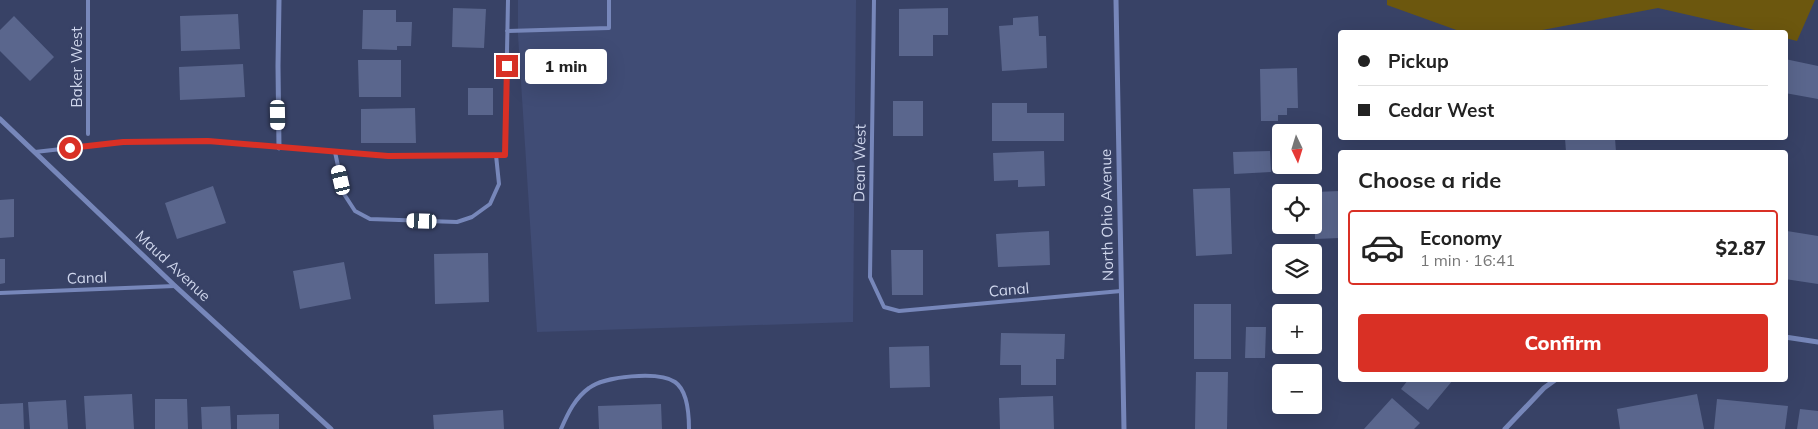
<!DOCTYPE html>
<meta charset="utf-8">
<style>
body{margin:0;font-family:Mulish,sans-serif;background:#f6f6f6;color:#222;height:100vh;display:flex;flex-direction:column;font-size:19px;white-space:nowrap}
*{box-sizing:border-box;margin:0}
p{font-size:16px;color:#767676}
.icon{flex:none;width:28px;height:28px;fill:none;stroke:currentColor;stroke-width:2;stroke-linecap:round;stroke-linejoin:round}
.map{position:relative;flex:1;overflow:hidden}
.drawer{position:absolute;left:1338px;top:150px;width:450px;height:232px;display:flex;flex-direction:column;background:#fff;border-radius:5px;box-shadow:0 5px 20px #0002}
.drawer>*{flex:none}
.guide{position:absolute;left:1338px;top:30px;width:450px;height:110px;border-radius:5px;box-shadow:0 5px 20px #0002;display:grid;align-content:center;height:110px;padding:0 20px;background:#fff}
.needle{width:32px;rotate:176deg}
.buttons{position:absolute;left:1272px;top:124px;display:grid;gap:10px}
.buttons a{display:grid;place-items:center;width:50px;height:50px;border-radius:5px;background:#fff;box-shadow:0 5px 20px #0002;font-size:25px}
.end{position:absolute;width:22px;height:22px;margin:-11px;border:6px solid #d93025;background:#fff;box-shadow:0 0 0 2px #fff}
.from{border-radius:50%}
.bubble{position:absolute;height:35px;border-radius:5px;background:#fff;box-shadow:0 5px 20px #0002;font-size:16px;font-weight:800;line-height:35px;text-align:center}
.car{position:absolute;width:15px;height:30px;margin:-15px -8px;border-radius:6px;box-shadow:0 0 4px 1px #0007;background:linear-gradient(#fff 24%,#345 0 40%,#fff 0 76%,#345 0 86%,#fff 0)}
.guide b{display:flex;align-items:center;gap:18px;height:48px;font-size:19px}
.guide b+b{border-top:1px solid #e0e0e0}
.guide i{width:12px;height:12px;background:#222}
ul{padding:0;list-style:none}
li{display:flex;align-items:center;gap:15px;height:75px;margin:0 10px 8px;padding:0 10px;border:2px solid #e0e0e0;border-radius:5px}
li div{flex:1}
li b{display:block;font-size:19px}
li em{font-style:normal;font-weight:800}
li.selected{border-color:#d93025}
li>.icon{width:45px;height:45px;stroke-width:1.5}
h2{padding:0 20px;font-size:22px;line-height:60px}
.cta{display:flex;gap:10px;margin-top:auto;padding:10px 20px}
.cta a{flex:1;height:58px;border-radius:5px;background:#d93025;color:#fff;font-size:20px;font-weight:800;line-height:58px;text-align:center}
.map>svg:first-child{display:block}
.built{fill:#404c75}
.green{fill:#6c570e}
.building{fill:#5a668d}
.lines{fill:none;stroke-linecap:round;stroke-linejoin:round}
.service{stroke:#7787ba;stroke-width:4}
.minor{stroke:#7787ba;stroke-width:5}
.route{stroke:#d93025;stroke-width:6}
.labels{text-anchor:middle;stroke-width:5;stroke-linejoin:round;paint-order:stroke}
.street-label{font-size:15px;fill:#d0d7ed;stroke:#384266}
</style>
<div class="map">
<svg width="1818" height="429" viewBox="0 0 1818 429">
<rect width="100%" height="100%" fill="#384266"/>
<path class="built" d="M518,0h338l-3,322 -316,10 -19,-297z"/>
<path class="green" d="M1387,0h428l-18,41 -12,-3v-6h-22l-105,-24 -126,24h-70l-75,-27z"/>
<path class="building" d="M453,8l33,1 -2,39 -32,-1z
M948,8v27h-15v21h-34v-47z
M363,10h33v12h16l-1,24h-14v4l-35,-1z
M238,14l2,35 -59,2 -1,-35z
M14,16l40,41 -24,24 -30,-30v-21z
M1038,16l1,20h7l1,32 -45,3 -3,-45 14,-1v-7z
M1785,59l33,7v33l-33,-6z
M358,60h43v37h-42z
M243,64l2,33 -65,3 -1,-33z
M1297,68l1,40h-11v7h-9v6h-17l-1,-52z
M468,88h25v27h-25z
M893,101h30v35h-30z
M992,103h35v10h37v28h-72z
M415,108l1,35h-55v-34z
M1565,138h50l1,14h-50z
M1044,151l1,35 -27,1v-7l-24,1 -1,-28z
M1270,151l1,21 -37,2 -1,-22z
M213,186l13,37 -49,16 -12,-36z
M1230,188l2,66 -36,2 -3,-67z
M1340,191v47l-25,1 -1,-47z
M14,199v38l-14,1v-38z
M1049,231l1,34 -52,2 -2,-33z
M1787,231l31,5v48l-33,-5v-33z
M891,250h32v45h-31z
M488,253l1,49 -54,2 -1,-50z
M0,259h5v24l-5,1z
M344,262l7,37 -51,10 -7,-38z
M1194,304h37v55h-37z
M1246,327h20l-1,31h-20z
M1001,333l64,1 -1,25h-8v26h-35v-20h-21z
M929,346l1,41 -40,1 -1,-41z
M1196,372h32l-1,57h-32z
M1408,380h45l-25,30 -27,-21z
M132,394l2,35h-48l-2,-33z
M1697,394l7,35h-84l-3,-20z
M1053,396l1,33h-54l-1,-31z
M1392,398l28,25 -6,6h-50z
M155,399h32l1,30h-33z
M1717,399l71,7 -3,23h-71z
M66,400l2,29h-38l-2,-27z
M23,403l1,26h-24v-25z
M661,404l1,25h-63l-1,-23z
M230,406l1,23h-29l-1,-22z
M1800,409l18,2v18h-21z
M503,410l1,19h-70l-1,-14z
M279,414v15h-42v-14z"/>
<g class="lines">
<path class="service" d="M874,0l-4,277 14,30 15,4 222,-20
M507,31l102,-3v-28
M88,134v-134
M35,152l88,-10 85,-1 180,15 117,-1 3,-155
M335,152l9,42 11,17 15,8 87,3 15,-5 18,-13 9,-20 -3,-29
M0,293l175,-7
M561,429c7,-16 14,-31 28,-41 15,-12 70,-17 86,-6 13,9 14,33 14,47"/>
<path class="minor" d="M1116,0l8,429
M0,119l175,167 156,143
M279,148l-1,-82 1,-66
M1785,337l33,5
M1505,429l39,-41 11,-8"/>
</g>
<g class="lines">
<path class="route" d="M70,148l53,-6 85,-1 180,15 117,-1 2,-89"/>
</g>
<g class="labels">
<g class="street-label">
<text transform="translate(77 67) rotate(-90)" y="5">Baker West</text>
<text transform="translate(860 163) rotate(-89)" y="5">Dean West</text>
<text transform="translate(1107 215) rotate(-91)" y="5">North Ohio Avenue</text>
<text transform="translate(173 266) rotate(43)" y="5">Maud Avenue</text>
<text transform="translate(87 278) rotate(-2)" y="5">Canal</text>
<text transform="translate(1009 290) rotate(-5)" y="5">Canal</text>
</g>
</g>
</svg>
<div class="buttons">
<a><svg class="needle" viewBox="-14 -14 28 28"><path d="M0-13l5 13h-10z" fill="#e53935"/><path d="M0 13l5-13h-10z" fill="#767676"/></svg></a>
<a><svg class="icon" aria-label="locate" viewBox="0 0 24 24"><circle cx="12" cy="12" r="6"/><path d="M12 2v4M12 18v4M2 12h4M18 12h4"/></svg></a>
<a><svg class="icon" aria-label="layers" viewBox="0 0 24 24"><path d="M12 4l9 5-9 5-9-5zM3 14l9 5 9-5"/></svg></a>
<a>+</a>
<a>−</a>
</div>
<i class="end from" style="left:70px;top:148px"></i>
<i class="end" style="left:507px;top:66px"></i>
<div class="bubble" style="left:525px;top:49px;width:82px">1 min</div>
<i class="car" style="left:278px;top:115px;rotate:179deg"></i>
<i class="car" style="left:341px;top:180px;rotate:347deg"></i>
<i class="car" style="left:422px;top:221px;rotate:272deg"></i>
<div class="guide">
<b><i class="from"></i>Pickup</b>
<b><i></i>Cedar West</b>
</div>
<section class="drawer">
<h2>Choose a ride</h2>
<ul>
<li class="selected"><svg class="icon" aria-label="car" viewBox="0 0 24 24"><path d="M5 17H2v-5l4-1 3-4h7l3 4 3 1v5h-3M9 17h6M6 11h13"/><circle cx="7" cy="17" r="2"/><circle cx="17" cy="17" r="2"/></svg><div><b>Economy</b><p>1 min · 16:41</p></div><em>$2.87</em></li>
</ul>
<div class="cta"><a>Confirm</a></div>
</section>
</div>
